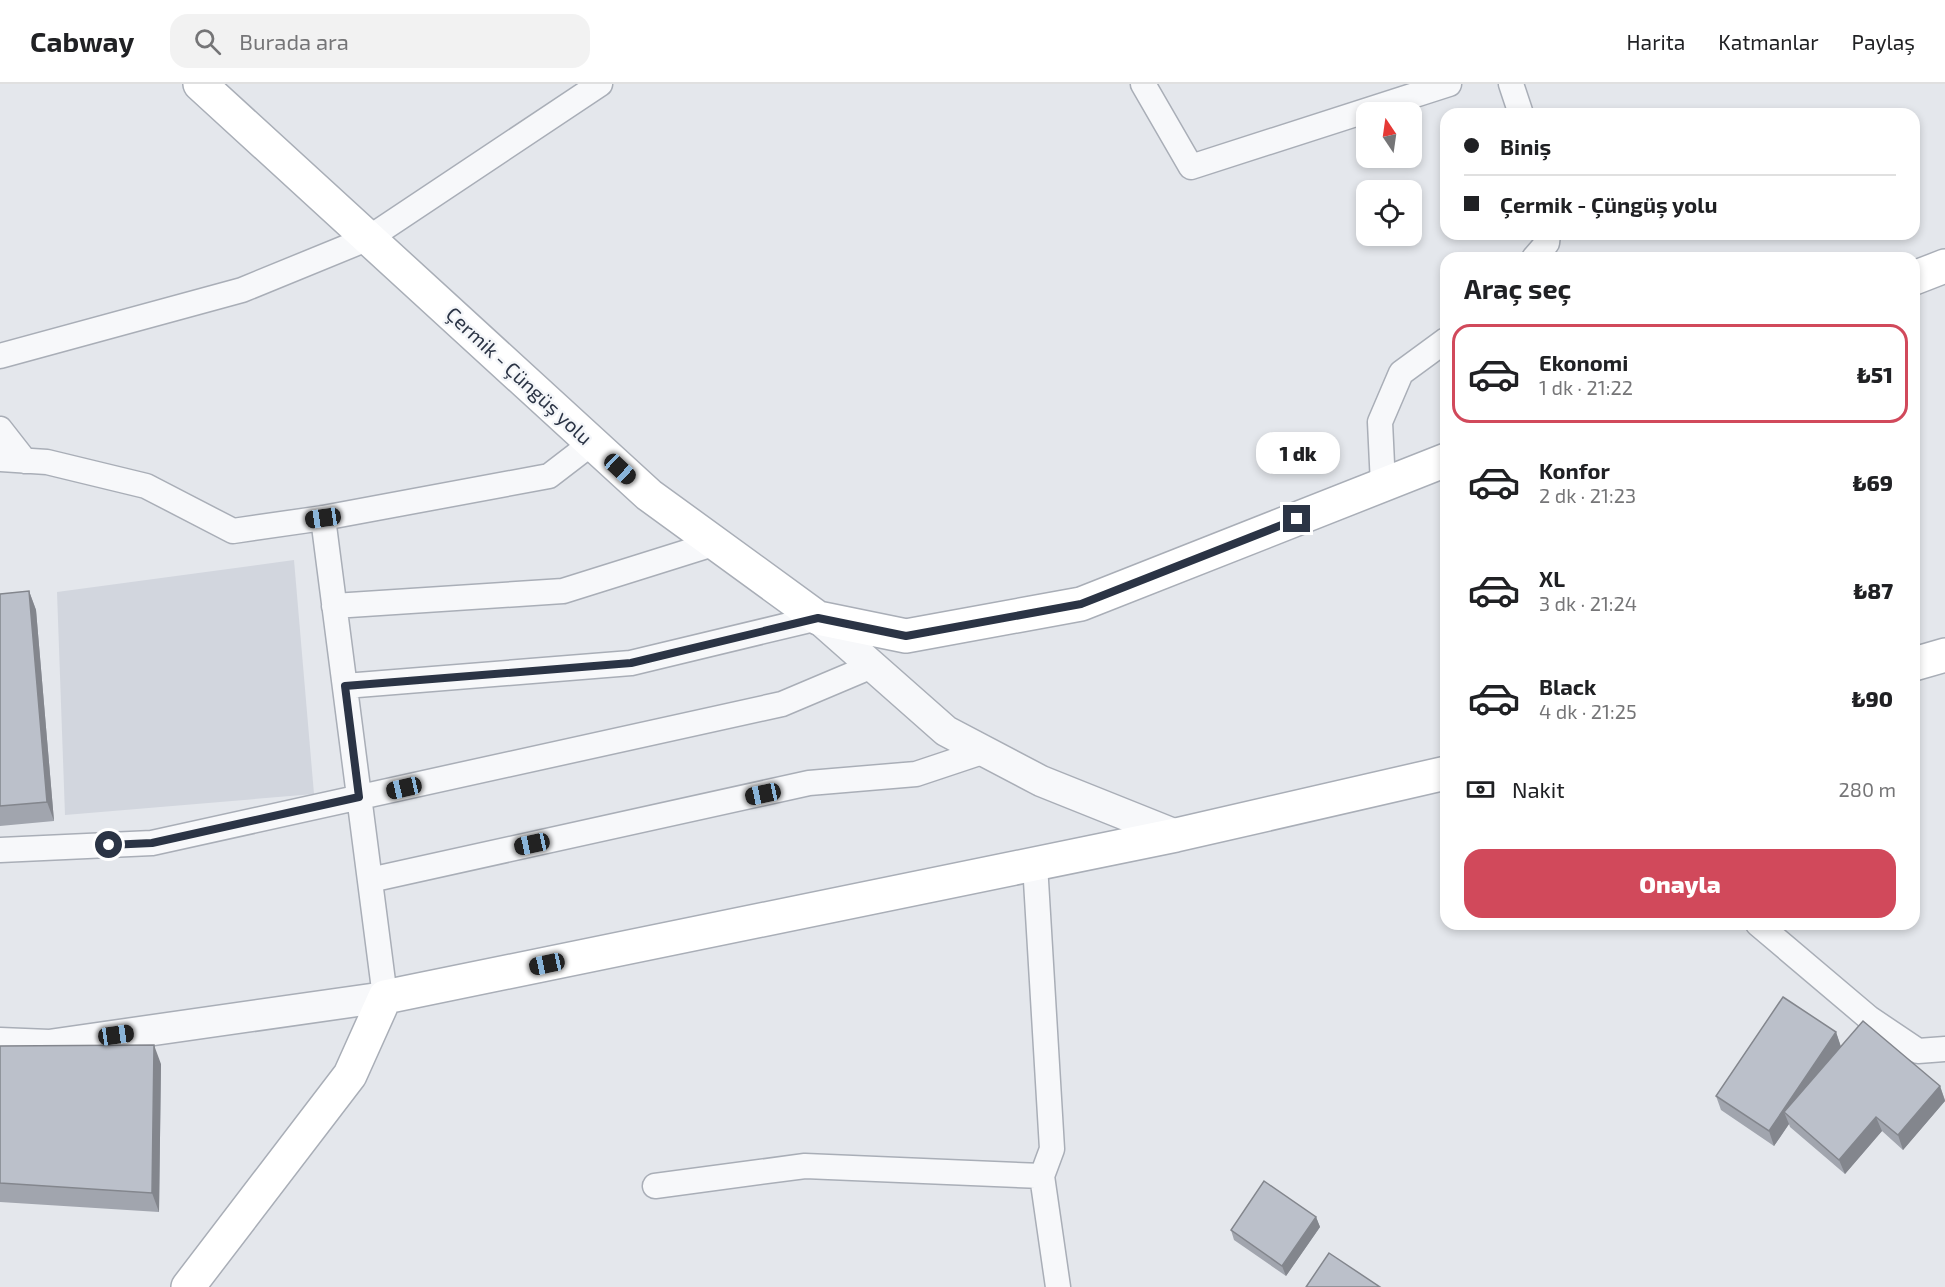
<!DOCTYPE html>
<html lang="tr">
<meta charset="utf-8">
<style>
body{margin:0;font-family:"Exo 2",sans-serif;background:#f2f2f2;color:#202124;height:100vh;display:flex;flex-direction:column;font-size:22px;white-space:nowrap}
*{box-sizing:border-box;margin:0}
p{font-size:20px;color:#757577}
.icon{flex:none;width:33px;height:33px;fill:none;stroke:currentColor;stroke-width:2;stroke-linecap:round;stroke-linejoin:round}
.map{position:relative;flex:1;overflow:hidden}
.side{position:absolute;left:1440px;top:168px;width:480px;height:678px;display:flex;flex-direction:column;background:#fff;border-radius:18px;box-shadow:0 3px 9px #0003}
.side>*{flex:none}
.guide{position:absolute;left:1440px;top:24px;width:480px;height:132px;border-radius:18px;box-shadow:0 3px 9px #0003;display:grid;align-content:center;height:132px;padding:0 24px;background:#fff}
.needle{width:39px;rotate:347deg}
.tools{position:absolute;left:1356px;top:18px;display:grid;gap:12px}
.tools a{display:grid;place-items:center;width:66px;height:66px;border-radius:12px;background:#fff;box-shadow:0 3px 9px #0003;font-size:30px}
.end{position:absolute;width:27px;height:27px;margin:-14px;border:8px solid #2b3445;background:#fff;box-shadow:0 0 0 3px #fff}
.from{border-radius:50%}
.bubble{position:absolute;height:42px;border-radius:18px;background:#fff;box-shadow:0 3px 9px #0003;font-size:20px;font-weight:800;line-height:42px;text-align:center}
.car{position:absolute;width:18px;height:36px;margin:-18px -9px;border-radius:8px;box-shadow:0 0 4px 2px #0007;background:linear-gradient(#222 24%,#8ab4d8 0 40%,#222 0 76%,#8ab4d8 0 86%,#222 0)}
.guide b{display:flex;align-items:center;gap:21px;height:57px;font-size:22px}
.guide b+b{border-top:2px solid #e0e0e0}
.guide i{width:15px;height:15px;background:#202124}
ul{padding:0;list-style:none}
li{display:flex;align-items:center;gap:18px;height:99px;margin:0 12px 9px;padding:0 12px;border:3px solid transparent;border-radius:18px}
li div{flex:1}
li b{display:block;font-size:22px}
li em{font-style:normal;font-weight:800}
li.active{border-color:#d1495b}
li>.icon{width:54px;height:54px;stroke-width:1.5}
h2{padding:0 24px;font-size:27px;line-height:72px}
.pay{display:flex;align-items:center;gap:15px;height:66px;padding:0 24px;font-size:22px}
.pay p{margin-inline-start:auto}
.button{display:flex;gap:12px;margin-top:auto;padding:12px 24px}
.button a{flex:1;height:69px;border-radius:18px;background:#d1495b;color:#fff;font-size:24px;font-weight:800;line-height:69px;text-align:center}
header{display:flex;align-items:center;gap:36px;box-sizing:border-box;height:84px;padding:0 30px;background:#fff;border-bottom:2px solid #e0e0e0}
header strong{font-size:28px}
nav{display:flex;gap:33px;margin-inline-start:auto;font-size:21px}
.search{width:420px;height:54px;background:#f2f2f2;display:flex;align-items:center;gap:15px;box-sizing:border-box;padding:0 21px;border-radius:18px;color:#757577;font-size:22px}
.map>svg:first-child{display:block}
.built{fill:#d2d6de}
.lines{fill:none;stroke-linecap:round;stroke-linejoin:round}
.minor-casing{stroke:#a9aeb7;stroke-width:27}
.tertiary-casing{stroke:#a9aeb7;stroke-width:33}
.secondary-casing{stroke:#a9aeb7;stroke-width:36}
.minor{stroke:#f7f8fa;stroke-width:24}
.tertiary{stroke:#f7f8fa;stroke-width:30}
.secondary{stroke:#fff;stroke-width:33}
.wall{fill:#a1a5ae}
.shaded-wall{fill:#83868d}
.building{fill:#bbc0ca;stroke:#83868d;stroke-width:1.5}
.route{stroke:#2b3445;stroke-width:8}
.labels{text-anchor:middle;stroke-width:5;stroke-linejoin:round;paint-order:stroke}
.street-label{font-size:20px;fill:#2b3445;stroke:#f4f6f9}
</style>
<header>
<strong>Cabway</strong>
<div class="search"><svg class="icon" aria-label="search" viewBox="0 0 24 24"><circle cx="10" cy="10" r="6"/><path d="M15 15l6 6"/></svg>Burada ara</div>
<nav><a>Harita</a><a>Katmanlar</a><a>Paylaş</a></nav>
</header>
<div class="map">
<svg width="1945" height="1203" viewBox="0 0 1945 1203">
<rect width="100%" height="100%" fill="#e4e7ec"/>
<path class="built" d="M294,476l20,234 -249,21 -8,-223z"/>
<g class="lines">
<g class="minor-casing">
<path id="minor" d="M1143,0l48,83 258,-83
M1511,0l10,30
M1534,174l13,-15 1,-9
M0,272l242,-66 127,-52 231,-154
M0,345l25,32
M0,375l47,3 99,24 87,45 90,-13 226,-42 43,-33
M1383,401l-3,-63 21,-49 45,-33
M323,434l62,479
M334,522l229,-15 153,-48
M345,602l286,-23 187,-45
M0,766l152,-7 630,-139 90,-38
M370,796l439,-97 107,-9 69,-23
M1758,840l111,94 49,33 27,-2
M1042,1092l16,111
M655,1102l150,-20 237,10 10,-27 -17,-285"/>
</g>
<g class="tertiary-casing">
<path id="tertiary" d="M818,534l128,113 95,50 135,54
M0,959l49,2 336,-48"/>
</g>
<g class="secondary-casing">
<path id="secondary" d="M200,0l449,411 169,123 88,18 175,-32 365,-144
M1914,194l31,-12
M1914,580l31,-9
M188,1203l162,-212 35,-78 791,-162 270,-62"/>
</g>
<use href="#minor" class="minor"/>
<use href="#tertiary" class="tertiary"/>
<use href="#secondary" class="secondary"/>
</g>
<path class="wall" d="M29,507l7,19 18,211 -54,5v-232z
M1836,948l5,15 99,39 5,14v1l-42,49 -21,-19 -37,43 -55,-47 -1,-3 -15,22 -53,-36 -5,-14z
M0,962l161,18 -2,148 -159,-10z
M1316,1133l4,10 -34,49 -52,-36 -3,-10z"/>
<path class="shaded-wall" d="M29,507l7,19 18,211 -7,-19z
M1836,948l5,15 -57,65 5,12 -15,22 -5,-15z
M154,961l7,19 -2,148 -7,-19z
M1940,1002l5,15 -42,49 -5,-15z
M1876,1033l6,14 -37,43 -6,-14z
M1316,1133l4,10 -34,49 -4,-10z"/>
<path class="building" d="M29,507l18,211 -47,4v-212z
M1783,913l53,35 -67,99 -53,-35z
M1863,937l77,65 -42,49 -22,-18 -37,43 -55,-48z
M154,961l-2,148 -152,-10v-137z
M1264,1097l52,36 -34,49 -51,-36z
M1329,1169l51,34h-74z"/>
<g class="lines">
<path class="route" d="M109,761l43,-2 207,-46 -14,-111 286,-23 187,-45 88,18 175,-32 216,-85"/>
</g>
<g class="labels">
<g class="street-label">
<text transform="translate(519 292) rotate(43)" y="7">Çermik - Çüngüş yolu</text>
</g>
</g>
</svg>
<div class="tools">
<a><svg class="needle" viewBox="-14 -14 28 28"><path d="M0-13l5 13h-10z" fill="#e53935"/><path d="M0 13l5-13h-10z" fill="#757577"/></svg></a>
<a><svg class="icon" aria-label="locate" viewBox="0 0 24 24"><circle cx="12" cy="12" r="6"/><path d="M12 2v4M12 18v4M2 12h4M18 12h4"/></svg></a>
</div>
<i class="end from" style="left:109px;top:761px"></i>
<i class="end" style="left:1297px;top:435px"></i>
<div class="bubble" style="left:1256px;top:348px;width:84px">1 dk</div>
<i class="car" style="left:620px;top:385px;rotate:133deg"></i>
<i class="car" style="left:323px;top:434px;rotate:262deg"></i>
<i class="car" style="left:404px;top:704px;rotate:257deg"></i>
<i class="car" style="left:763px;top:710px;rotate:258deg"></i>
<i class="car" style="left:532px;top:760px;rotate:258deg"></i>
<i class="car" style="left:547px;top:880px;rotate:258deg"></i>
<i class="car" style="left:116px;top:951px;rotate:82deg"></i>
<div class="guide">
<b><i class="from"></i>Biniş</b>
<b><i></i>Çermik - Çüngüş yolu</b>
</div>
<section class="side">
<h2>Araç seç</h2>
<ul>
<li class="active"><svg class="icon" aria-label="car" viewBox="0 0 24 24"><path d="M5 17H2v-5l4-1 3-4h7l3 4 3 1v5h-3M9 17h6M6 11h13"/><circle cx="7" cy="17" r="2"/><circle cx="17" cy="17" r="2"/></svg><div><b>Ekonomi</b><p>1 dk · 21:22</p></div><em>₺51</em></li>
<li><svg class="icon" aria-label="car" viewBox="0 0 24 24"><path d="M5 17H2v-5l4-1 3-4h7l3 4 3 1v5h-3M9 17h6M6 11h13"/><circle cx="7" cy="17" r="2"/><circle cx="17" cy="17" r="2"/></svg><div><b>Konfor</b><p>2 dk · 21:23</p></div><em>₺69</em></li>
<li><svg class="icon" aria-label="car" viewBox="0 0 24 24"><path d="M5 17H2v-5l4-1 3-4h7l3 4 3 1v5h-3M9 17h6M6 11h13"/><circle cx="7" cy="17" r="2"/><circle cx="17" cy="17" r="2"/></svg><div><b>XL</b><p>3 dk · 21:24</p></div><em>₺87</em></li>
<li><svg class="icon" aria-label="car" viewBox="0 0 24 24"><path d="M5 17H2v-5l4-1 3-4h7l3 4 3 1v5h-3M9 17h6M6 11h13"/><circle cx="7" cy="17" r="2"/><circle cx="17" cy="17" r="2"/></svg><div><b>Black</b><p>4 dk · 21:25</p></div><em>₺90</em></li>
</ul>
<div class="pay"><svg class="icon" aria-label="cash" viewBox="0 0 24 24"><path d="M3 7h18v10H3z"/><circle cx="12" cy="12" r="2"/></svg>Nakit<p>280 m</p></div>
<div class="button"><a>Onayla</a></div>
</section>
</div>
